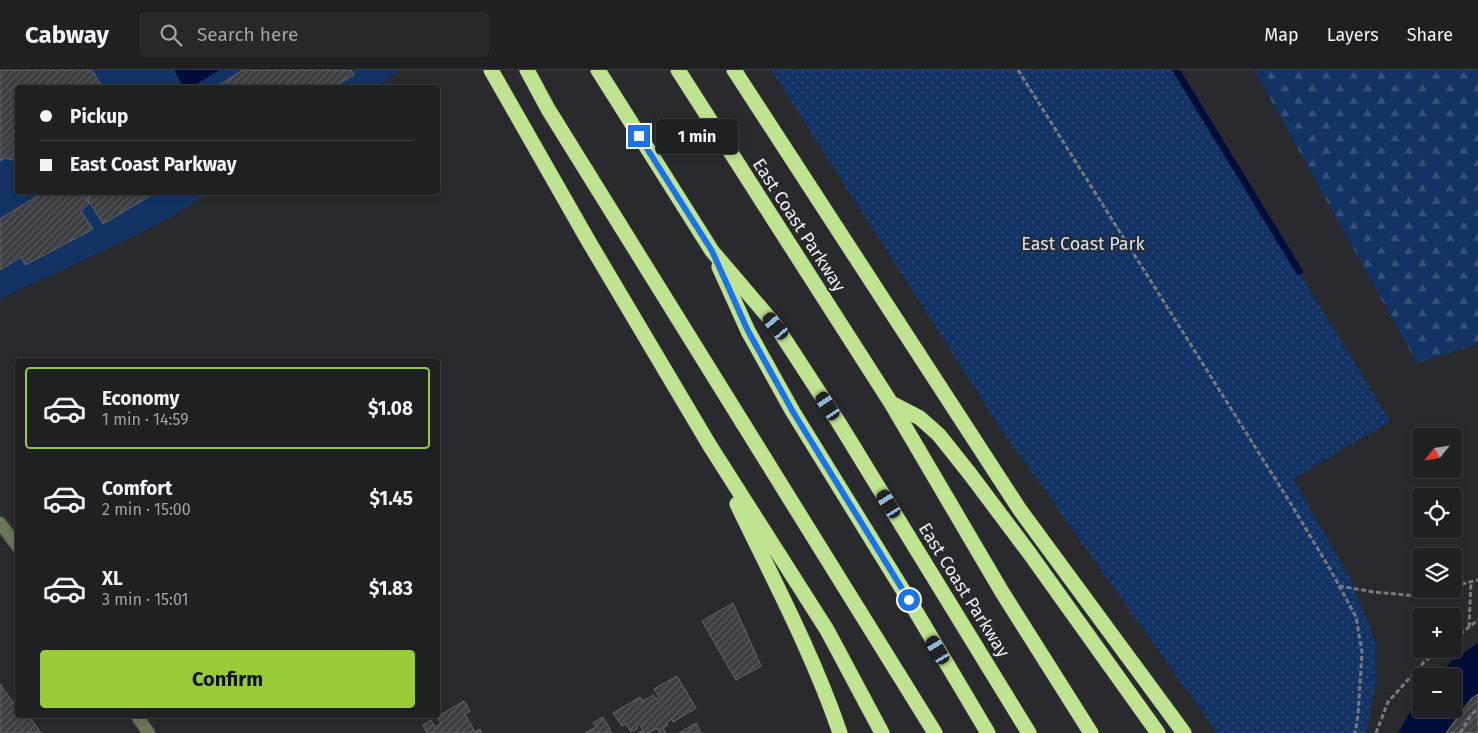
<!DOCTYPE html>
<meta charset="utf-8">
<style>
body{margin:0;font-family:"Fira Sans",sans-serif;background:#26282a;color:#f1f3f6;height:100vh;display:flex;flex-direction:column;font-size:19px;white-space:nowrap}
*{box-sizing:border-box;margin:0}
p{font-size:16px;color:#a1a3a5}
.icon{flex:none;width:28px;height:28px;fill:none;stroke:currentColor;stroke-width:2;stroke-linecap:round;stroke-linejoin:round}
.map{position:relative;flex:1;overflow:hidden}
.sheet{position:absolute;left:15px;top:288px;width:425px;height:360px;display:flex;flex-direction:column;background:#1e2022;border-radius:5px;box-shadow:0 2px 8px #0003,0 0 0 1px #3c3e40}
.sheet>*{flex:none}
.top-card{position:absolute;left:15px;top:15px;width:425px;height:110px;border-radius:5px;box-shadow:0 2px 8px #0003,0 0 0 1px #3c3e40;display:grid;align-content:center;height:110px;padding:0 25px;background:#1e2022}
.needle{width:32px;rotate:240deg}
.fabs{position:absolute;left:1412px;top:358px;display:grid;gap:10px}
.fabs a{display:grid;place-items:center;width:50px;height:50px;border-radius:5px;background:#1e2022;box-shadow:0 2px 8px #0003,0 0 0 1px #3c3e40;font-size:25px}
.end{position:absolute;width:22px;height:22px;margin:-11px;border:6px solid #1a73e8;background:#fff;box-shadow:0 0 0 2px #fff}
.from{border-radius:50%}
.bubble{position:absolute;height:35px;border-radius:5px;background:#1e2022;box-shadow:0 2px 8px #0003,0 0 0 1px #3c3e40;font-size:16px;font-weight:700;line-height:35px;text-align:center}
.car{position:absolute;width:15px;height:30px;margin:-15px -8px;border-radius:6px;box-shadow:0 0 4px 1px #0007;background:linear-gradient(#222 24%,#8ab4d8 0 40%,#222 0 76%,#8ab4d8 0 86%,#222 0)}
.top-card b{display:flex;align-items:center;gap:18px;height:48px;font-size:19px}
.top-card b+b{border-top:1px solid #3c3e40}
.top-card i{width:12px;height:12px;background:#f1f3f6}
ul{padding:9px 0 0;list-style:none}
li{display:flex;align-items:center;gap:15px;height:82px;margin:0 10px 8px;padding:0 15px;border:2px solid transparent;border-radius:5px}
li div{flex:1}
li b{display:block;font-size:19px}
li em{font-style:normal;font-weight:700}
li.on{border-color:#98cb38}
li>.icon{width:45px;height:45px;stroke-width:1.5}
.primary-button{display:flex;gap:10px;margin-top:auto;padding:10px 25px}
.primary-button a{flex:1;height:58px;border-radius:5px;background:#98cb38;color:#111;font-size:20px;font-weight:700;line-height:58px;text-align:center}
header{display:flex;align-items:center;gap:30px;box-sizing:border-box;height:70px;padding:0 25px;background:#1e2022;border-bottom:1px solid #3c3e40}
header strong{font-size:24px}
nav{display:flex;gap:28px;margin-inline-start:auto;font-size:18px}
.search{width:350px;height:45px;background:#26282a;display:flex;align-items:center;gap:12px;box-sizing:border-box;padding:0 18px;border-radius:5px;color:#a1a3a5;font-size:19px}
.map>svg:first-child{display:block}
.green{fill:#123364}
.forest{fill:url(#forest-firs)}
.park{fill:url(#park-dots)}
.water{fill:#000d39}
.lines{fill:none;stroke-linecap:round;stroke-linejoin:round}
.stream{stroke:#000d39;stroke-width:7}
.building{fill:url(#building-hatch);stroke:#63666a}
.minor-casing{stroke:#444649;stroke-width:14}
.highway-casing{stroke:#444649;stroke-width:16}
.path{stroke:#77797c;stroke-width:3;stroke-dasharray:5 2.5;stroke-linecap:butt}
.minor{stroke:#697757;stroke-width:12}
.highway{stroke:#c0e391;stroke-width:15}
.route{stroke:#1a73e8;stroke-width:6}
.labels{text-anchor:middle;stroke-width:4;stroke-linejoin:round;paint-order:stroke}
.street-label{font-size:18px;fill:#eeeff2;stroke:#282a2e}
.park-label{font-size:18px;fill:#d5e1f4;stroke:#282a2e}
</style>
<header>
<strong>Cabway</strong>
<div class="search"><svg class="icon" aria-label="search" viewBox="0 0 24 24"><circle cx="10" cy="10" r="6"/><path d="M15 15l6 6"/></svg>Search here</div>
<nav><a>Map</a><a>Layers</a><a>Share</a></nav>
</header>
<div class="map">
<svg width="1478" height="663" viewBox="0 0 1478 663">
<defs>
<pattern id="forest-firs" width="22" height="20" patternUnits="userSpaceOnUse" patternTransform="scale(1.25)"><rect width="22" height="20" fill="#123364"/><path d="M5 1l3.5 6h-7zM16 11l3.5 6h-7z" fill="#35517b"/></pattern>
<pattern id="park-dots" width="8" height="8" patternUnits="userSpaceOnUse" patternTransform="scale(1.25)"><rect width="8" height="8" fill="#123364"/><path d="M2 2h.1M6 6h.1" fill="none" stroke="#35517b" stroke-width="1.8" stroke-linecap="round"/></pattern>
<pattern id="building-hatch" width="6" height="6" patternUnits="userSpaceOnUse" patternTransform="scale(1.25)"><rect width="6" height="6" fill="#3c3e42"/><path d="M-1 1l2-2M0 6l6-6M5 7l2-2" fill="none" stroke="#585a5e"/></pattern>
</defs>
<rect width="100%" height="100%" fill="#282a2e"/>
<path class="green" d="M0,0h401l-25,18h-358v104l191,1 -54,33 -155,73z"/>
<path class="forest" d="M1254,0h224v274l-61,19z"/>
<path class="park" d="M771,0h404l215,351 -97,58 56,97 26,65 1,42 -10,50h-149l-216,-304z"/>
<path class="water" d="M174,0h46l-29,17 -7,1z
M1478,573v51l-32,39h-48l23,-40v16h33v-33h-17l15,-15z"/>
<g class="lines">
<path class="stream" d="M1176,0l123,201"/>
</g>
<path class="building" d="M0,0h92l11,18h-85v71l-7,1 -6,-2 -5,3z
M243,0h108l3,5 -18,10 2,3h-124z
M44,122h39l6,11 -8,8 12,18 -68,36 -4,-8 -21,13v-51z
M97,122h55l1,2 -50,30 -16,-26z
M733,533l28,63 -25,14 -34,-59z
M677,606l19,32 -23,14 -1,-3 -5,3 1,3 -5,3 3,5h-6l-3,-5 -9,5h-10l5,-3 -5,-7 -2,1 2,4 -7,4 -5,-8 -4,2 -9,-13 27,-16 3,4 10,-6 3,4 3,-2 -5,-8z
M0,614l18,25v6h10l13,18h-41z
M1478,624v39h-32l25,-34z
M1478,624v39h-32l25,-34z
M464,631l6,10 -5,3 10,18 5,-3 2,4h-55l-4,-8 8,-5 4,7 6,-4 -4,-6z
M603,647l9,16h-27l11,-6 -3,-4z
M696,653l5,10h-22z"/>
<g class="lines">
<g class="minor-casing">
<path id="minor" d="M0,453l18,24
M136,645l13,18"/>
</g>
<g class="highway-casing">
<path id="highway" d="M491,0l98,172 121,204 117,184 55,103
M527,0l21,39 387,624
M598,0l114,181 64,75 63,97 190,310
M678,0l213,333 111,189 89,141
M734,0l286,440 164,223
M719,197l29,64 45,81 116,188 79,133
M893,334l27,14 19,17 31,39 60,80 128,179
M737,434c36,75 76,150 103,229"/>
</g>
<path class="path" d="M1018,0l273,434 39,65 26,48 6,35 -4,63 -3,18
M1339,516l35,6 43,4 26,-7
M1454,516l24,-6
M1469,557l2,-46
M1454,569l24,-19
M1376,663l12,-31 36,-40 17,-13
M1460,663l12,-19 6,-5"/>
<use href="#minor" class="minor"/>
<use href="#highway" class="highway"/>
</g>
<g class="lines">
<path class="route" d="M639,66l73,115 36,80 45,81 116,188"/>
</g>
<g class="labels">
<g class="street-label">
<text transform="translate(799 155) rotate(57)" y="6">East Coast Parkway</text>
<text transform="translate(964 520) rotate(58)" y="6">East Coast Parkway</text>
</g>
<g class="park-label">
<text x="1083" y="180">East Coast Park</text>
</g>
</g>
</svg>
<div class="fabs">
<a><svg class="needle" viewBox="-14 -14 28 28"><path d="M0-13l5 13h-10z" fill="#e53935"/><path d="M0 13l5-13h-10z" fill="#a1a3a5"/></svg></a>
<a><svg class="icon" aria-label="locate" viewBox="0 0 24 24"><circle cx="12" cy="12" r="6"/><path d="M12 2v4M12 18v4M2 12h4M18 12h4"/></svg></a>
<a><svg class="icon" aria-label="layers" viewBox="0 0 24 24"><path d="M12 4l9 5-9 5-9-5zM3 14l9 5 9-5"/></svg></a>
<a>+</a>
<a>−</a>
</div>
<i class="end from" style="left:909px;top:530px"></i>
<i class="end" style="left:639px;top:66px"></i>
<div class="bubble" style="left:656px;top:49px;width:82px">1 min</div>
<i class="car" style="left:776px;top:256px;rotate:320deg"></i>
<i class="car" style="left:828px;top:336px;rotate:327deg"></i>
<i class="car" style="left:889px;top:434px;rotate:328deg"></i>
<i class="car" style="left:938px;top:580px;rotate:329deg"></i>
<div class="top-card">
<b><i class="from"></i>Pickup</b>
<b><i></i>East Coast Parkway</b>
</div>
<section class="sheet">
<ul>
<li class="on"><svg class="icon" aria-label="car" viewBox="0 0 24 24"><path d="M5 17H2v-5l4-1 3-4h7l3 4 3 1v5h-3M9 17h6M6 11h13"/><circle cx="7" cy="17" r="2"/><circle cx="17" cy="17" r="2"/></svg><div><b>Economy</b><p>1 min · 14:59</p></div><em>$1.08</em></li>
<li><svg class="icon" aria-label="car" viewBox="0 0 24 24"><path d="M5 17H2v-5l4-1 3-4h7l3 4 3 1v5h-3M9 17h6M6 11h13"/><circle cx="7" cy="17" r="2"/><circle cx="17" cy="17" r="2"/></svg><div><b>Comfort</b><p>2 min · 15:00</p></div><em>$1.45</em></li>
<li><svg class="icon" aria-label="car" viewBox="0 0 24 24"><path d="M5 17H2v-5l4-1 3-4h7l3 4 3 1v5h-3M9 17h6M6 11h13"/><circle cx="7" cy="17" r="2"/><circle cx="17" cy="17" r="2"/></svg><div><b>XL</b><p>3 min · 15:01</p></div><em>$1.83</em></li>
</ul>
<div class="primary-button"><a>Confirm</a></div>
</section>
</div>
